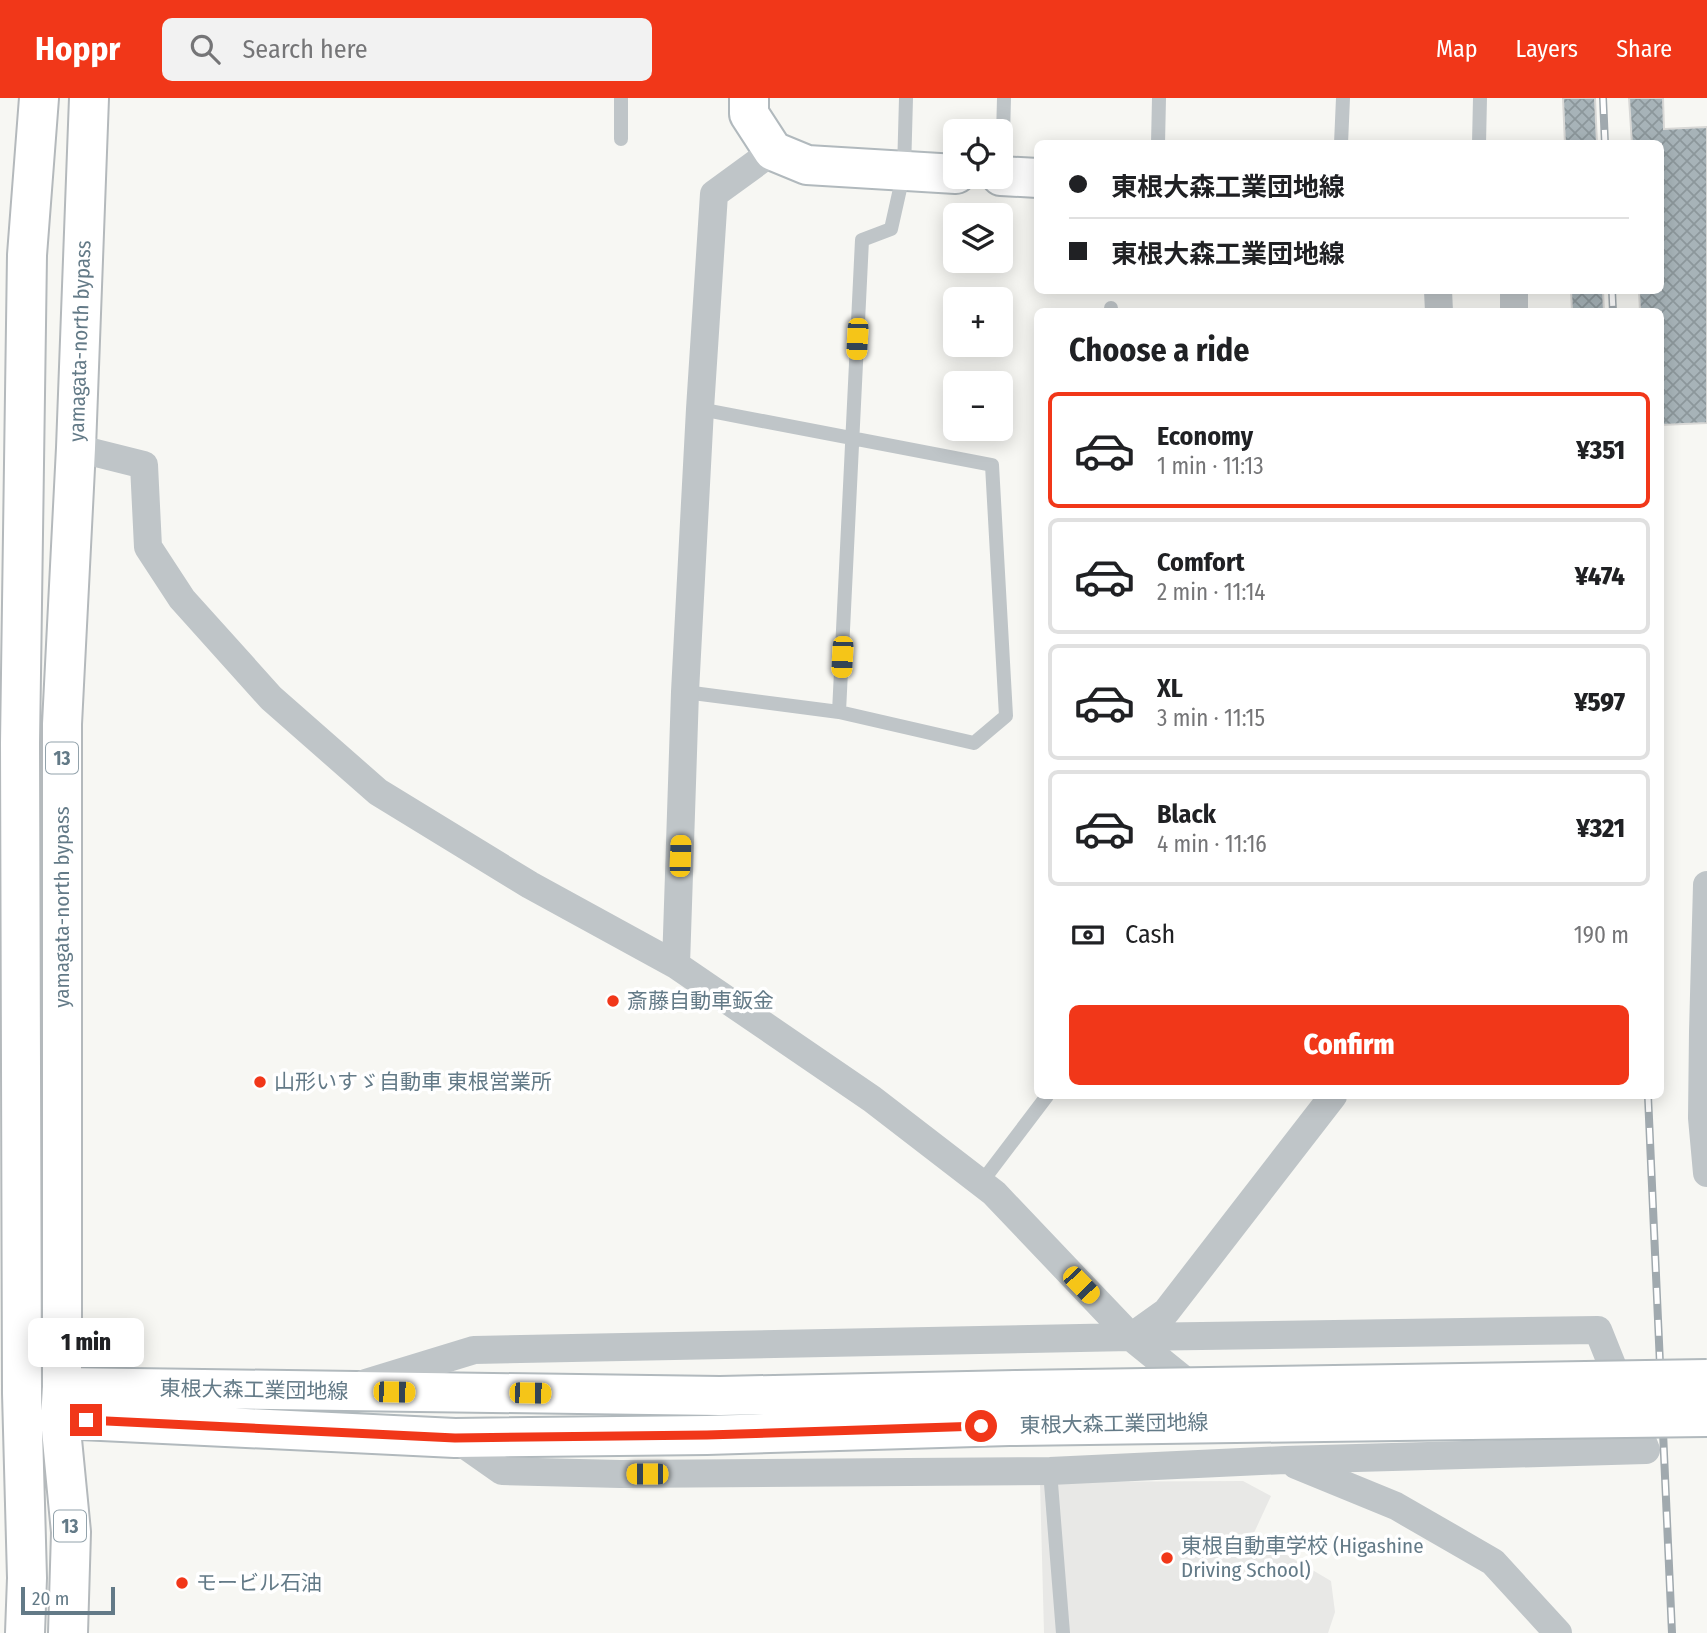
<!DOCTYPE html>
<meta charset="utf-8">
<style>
body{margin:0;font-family:"Fira Sans Condensed","Noto Sans JP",sans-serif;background:#f2f2f2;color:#202124;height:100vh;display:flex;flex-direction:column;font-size:26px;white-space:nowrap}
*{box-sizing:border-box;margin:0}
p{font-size:23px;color:#757577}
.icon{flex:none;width:38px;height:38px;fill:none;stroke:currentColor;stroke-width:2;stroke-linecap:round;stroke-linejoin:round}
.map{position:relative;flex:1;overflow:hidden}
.sheet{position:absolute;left:1034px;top:210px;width:630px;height:791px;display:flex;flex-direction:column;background:#fff;border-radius:10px;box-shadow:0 4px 18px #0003}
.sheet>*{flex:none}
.hud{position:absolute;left:1034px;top:42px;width:630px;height:154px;border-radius:10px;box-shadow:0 4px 18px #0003;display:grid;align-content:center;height:154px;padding:0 35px;background:#fff}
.fabs{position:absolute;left:943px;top:21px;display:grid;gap:14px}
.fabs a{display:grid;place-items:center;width:70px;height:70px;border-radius:10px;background:#fff;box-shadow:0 4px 18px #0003;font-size:35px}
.scale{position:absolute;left:21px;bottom:18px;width:94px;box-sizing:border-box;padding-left:7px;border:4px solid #637a87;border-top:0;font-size:19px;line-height:24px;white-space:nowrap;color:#637a87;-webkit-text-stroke:5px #fff;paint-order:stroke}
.end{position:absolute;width:32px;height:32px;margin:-16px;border:9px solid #f13719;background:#fff;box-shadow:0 0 0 4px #fff}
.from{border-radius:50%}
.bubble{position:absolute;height:49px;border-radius:10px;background:#fff;box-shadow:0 4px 18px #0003;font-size:23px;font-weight:800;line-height:49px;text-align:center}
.car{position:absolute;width:21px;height:42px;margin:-21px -10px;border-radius:9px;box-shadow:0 0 5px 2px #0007;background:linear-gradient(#f5c518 24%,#345 0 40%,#f5c518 0 76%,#345 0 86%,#f5c518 0)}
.hud b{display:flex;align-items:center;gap:24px;height:66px;font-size:26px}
.hud b+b{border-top:2px solid #e0e0e0}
.hud i{width:18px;height:18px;background:#202124}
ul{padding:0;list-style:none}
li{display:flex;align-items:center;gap:21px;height:116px;margin:0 14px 10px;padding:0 21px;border:4px solid #e0e0e0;border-radius:10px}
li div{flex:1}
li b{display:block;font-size:26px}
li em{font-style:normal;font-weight:800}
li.current{border-color:#f13719}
li>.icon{width:63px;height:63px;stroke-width:1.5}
h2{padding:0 35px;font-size:32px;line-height:84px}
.pay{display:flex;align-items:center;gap:18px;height:77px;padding:0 35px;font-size:26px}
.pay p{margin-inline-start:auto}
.cta{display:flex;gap:14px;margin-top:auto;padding:14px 35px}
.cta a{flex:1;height:80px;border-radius:10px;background:#f13719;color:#fff;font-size:28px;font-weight:800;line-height:80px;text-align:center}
header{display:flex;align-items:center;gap:42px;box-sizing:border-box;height:98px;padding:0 35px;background:#f13719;color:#fff}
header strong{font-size:33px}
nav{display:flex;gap:38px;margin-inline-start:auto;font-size:24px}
.search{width:490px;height:63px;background:#f2f2f2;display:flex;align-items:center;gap:18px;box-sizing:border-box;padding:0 24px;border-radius:10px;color:#757577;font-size:26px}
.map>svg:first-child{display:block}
.built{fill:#e8e8e6}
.building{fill:url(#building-cross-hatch);stroke:#d8d8d6;stroke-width:2}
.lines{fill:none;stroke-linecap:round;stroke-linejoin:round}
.secondary-casing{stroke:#b1b9bd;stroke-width:42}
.highway-casing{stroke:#b4b9bc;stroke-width:42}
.lane{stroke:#bfc5c8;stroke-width:14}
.street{stroke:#bfc5c8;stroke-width:28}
.secondary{stroke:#fff;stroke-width:38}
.highway{stroke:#fff;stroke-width:38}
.rail-casing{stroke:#a0a9ae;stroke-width:8}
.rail{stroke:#fff;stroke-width:5;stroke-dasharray:16;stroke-linecap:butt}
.secondary-bridge-casing{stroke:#b1b9bd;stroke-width:42;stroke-linecap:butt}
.secondary-bridge{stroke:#fff;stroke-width:38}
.route{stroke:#f13719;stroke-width:9}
.poi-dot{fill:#f13719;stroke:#fff;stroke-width:2.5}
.labels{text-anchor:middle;stroke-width:7;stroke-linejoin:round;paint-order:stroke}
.shield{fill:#fff;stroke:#92a2ab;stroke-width:2}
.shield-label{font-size:19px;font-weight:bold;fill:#637a87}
.street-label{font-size:21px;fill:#637a87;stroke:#fff}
.poi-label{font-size:21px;fill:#637a87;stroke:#fff;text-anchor:start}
</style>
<header>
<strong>Hoppr</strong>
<div class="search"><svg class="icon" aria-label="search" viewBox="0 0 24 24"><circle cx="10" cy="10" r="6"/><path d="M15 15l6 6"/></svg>Search here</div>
<nav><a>Map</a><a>Layers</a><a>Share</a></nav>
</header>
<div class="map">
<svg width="1707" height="1535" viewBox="0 0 1707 1535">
<defs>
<pattern id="building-cross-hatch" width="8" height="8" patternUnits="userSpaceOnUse" patternTransform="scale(1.75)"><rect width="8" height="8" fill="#a7b3b8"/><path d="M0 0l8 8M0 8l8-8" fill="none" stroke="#8c979b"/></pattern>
</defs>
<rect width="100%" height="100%" fill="#f7f7f3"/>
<path class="built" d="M1243,1383l28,15 -18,39 78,46 4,31 -7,21h-284l-4,-151z"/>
<path class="building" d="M1563,0h32l2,46h-32z
M1629,0h34l1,31 43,-2v296l-46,2v-113h-21l-1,-22h22v-146h-29z
M1571,192h32l1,22h-32z"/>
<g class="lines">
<g class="secondary-casing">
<path id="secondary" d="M749,0v16l24,37 34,14 149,9
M1001,78l37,2
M62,1289l658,9 296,-6
M60,1321l395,19 252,-3 302,-9"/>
</g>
<g class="highway-casing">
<path id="highway" d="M25,1535l2,-55 -5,-185 -2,-650 7,-488 12,-157
M68,1535l3,-101 -11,-113 2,-32v-663l14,-276 13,-350"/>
</g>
<path class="lane" d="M621,41v-41
M1158,46l1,-46
M1341,46l2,-46
M1479,46l1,-46
M1002,77l2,-77
M1111,210v4
M685,594l154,20 135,31 32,-27 -14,-251 -292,-56
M839,614l23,-472 29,-11 13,-58 2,-73
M981,1085l66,-87
M1050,1373l13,162"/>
<path class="street" d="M1438,192l1,22
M1514,214v-22
M76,350l68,17 4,82 34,52 89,99 107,94 152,93 146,80 196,134 122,94 137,144 68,55
M1707,787l-4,147 -1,86 5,55
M676,867l9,-273 15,-283 14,-215 59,-43
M1131,1239l35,-25 167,-216
M366,1285l108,-33 657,-13 467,-7 48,120 -361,10 -235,11 -430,3 -118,-3 -47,-33
M1296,1367l100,41 97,56 65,71"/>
<use href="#secondary" class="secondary"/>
<use href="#highway" class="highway"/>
<g class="rail-casing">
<path id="rail" d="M1603,0l2,46
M1612,192l1,22
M1648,998l24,537"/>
</g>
<use href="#rail" class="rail"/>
<g class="secondary-bridge-casing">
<path id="secondary-bridge" d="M1016,1292l691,-11
M1009,1328l698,-9"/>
</g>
<use href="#secondary-bridge" class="secondary-bridge"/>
</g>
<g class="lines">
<path class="route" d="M86,1322l369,18 252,-3 274,-9"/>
</g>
<g class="poi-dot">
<circle cx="613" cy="903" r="7"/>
<circle cx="260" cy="984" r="7"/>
<circle cx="1167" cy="1460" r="7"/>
<circle cx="182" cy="1485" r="7"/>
</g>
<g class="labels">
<g class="shield">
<rect x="46" y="644.5" width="32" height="31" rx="5"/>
<rect x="54" y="1412.5" width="32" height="31" rx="5"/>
</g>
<g class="shield-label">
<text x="62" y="667">13</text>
<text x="70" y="1435">13</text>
</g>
<g class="street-label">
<text transform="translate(80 243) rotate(-88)" y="7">yamagata-north bypass</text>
<text transform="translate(62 809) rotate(-90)" y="7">yamagata-north bypass</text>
<text transform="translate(254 1292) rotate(1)" y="7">東根大森工業団地線</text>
<text transform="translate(1114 1326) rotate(-1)" y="7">東根大森工業団地線</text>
</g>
<g class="poi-label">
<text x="627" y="910">斎藤自動車鈑金</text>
<text x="274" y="991">山形いすゞ自動車 東根営業所</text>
<text x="1181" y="1455">東根自動車学校 (Higashine<tspan x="1181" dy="24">Driving School)</tspan></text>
<text x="196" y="1492">モービル石油</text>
</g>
</g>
</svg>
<div class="fabs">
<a><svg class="icon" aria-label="locate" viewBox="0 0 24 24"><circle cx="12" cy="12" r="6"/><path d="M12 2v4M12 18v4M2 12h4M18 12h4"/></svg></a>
<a><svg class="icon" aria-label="layers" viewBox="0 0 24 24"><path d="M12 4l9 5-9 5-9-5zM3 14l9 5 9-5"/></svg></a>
<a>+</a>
<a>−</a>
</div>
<div class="scale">20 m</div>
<i class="end from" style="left:981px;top:1328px"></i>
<i class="end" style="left:86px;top:1322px"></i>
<div class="bubble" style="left:28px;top:1220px;width:116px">1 min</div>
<i class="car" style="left:857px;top:241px;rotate:183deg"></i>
<i class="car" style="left:842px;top:559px;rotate:183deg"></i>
<i class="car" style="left:680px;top:758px;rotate:2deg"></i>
<i class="car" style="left:1081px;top:1187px;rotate:136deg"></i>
<i class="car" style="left:394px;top:1294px;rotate:91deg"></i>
<i class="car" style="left:530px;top:1295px;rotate:91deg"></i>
<i class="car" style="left:647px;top:1376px;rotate:270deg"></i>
<div class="hud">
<b><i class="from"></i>東根大森工業団地線</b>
<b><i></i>東根大森工業団地線</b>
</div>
<section class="sheet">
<h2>Choose a ride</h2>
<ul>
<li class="current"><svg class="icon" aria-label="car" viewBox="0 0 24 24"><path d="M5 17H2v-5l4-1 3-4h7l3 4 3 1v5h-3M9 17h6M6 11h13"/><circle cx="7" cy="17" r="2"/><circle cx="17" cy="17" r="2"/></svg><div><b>Economy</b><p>1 min · 11:13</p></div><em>¥351</em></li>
<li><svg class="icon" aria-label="car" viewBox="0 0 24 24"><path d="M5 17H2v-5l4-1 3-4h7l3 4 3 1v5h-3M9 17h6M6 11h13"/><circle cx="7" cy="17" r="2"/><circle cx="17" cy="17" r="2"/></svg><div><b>Comfort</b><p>2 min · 11:14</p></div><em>¥474</em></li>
<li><svg class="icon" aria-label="car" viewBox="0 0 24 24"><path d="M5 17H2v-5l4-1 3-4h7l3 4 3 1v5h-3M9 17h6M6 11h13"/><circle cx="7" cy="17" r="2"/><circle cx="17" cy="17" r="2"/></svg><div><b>XL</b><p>3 min · 11:15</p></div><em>¥597</em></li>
<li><svg class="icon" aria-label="car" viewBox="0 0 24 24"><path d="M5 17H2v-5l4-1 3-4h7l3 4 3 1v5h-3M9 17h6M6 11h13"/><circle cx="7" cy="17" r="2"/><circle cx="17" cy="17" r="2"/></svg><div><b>Black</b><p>4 min · 11:16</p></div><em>¥321</em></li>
</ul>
<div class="pay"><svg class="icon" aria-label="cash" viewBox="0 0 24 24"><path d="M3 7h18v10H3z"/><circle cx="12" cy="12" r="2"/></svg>Cash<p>190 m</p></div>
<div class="cta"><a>Confirm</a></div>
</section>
</div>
